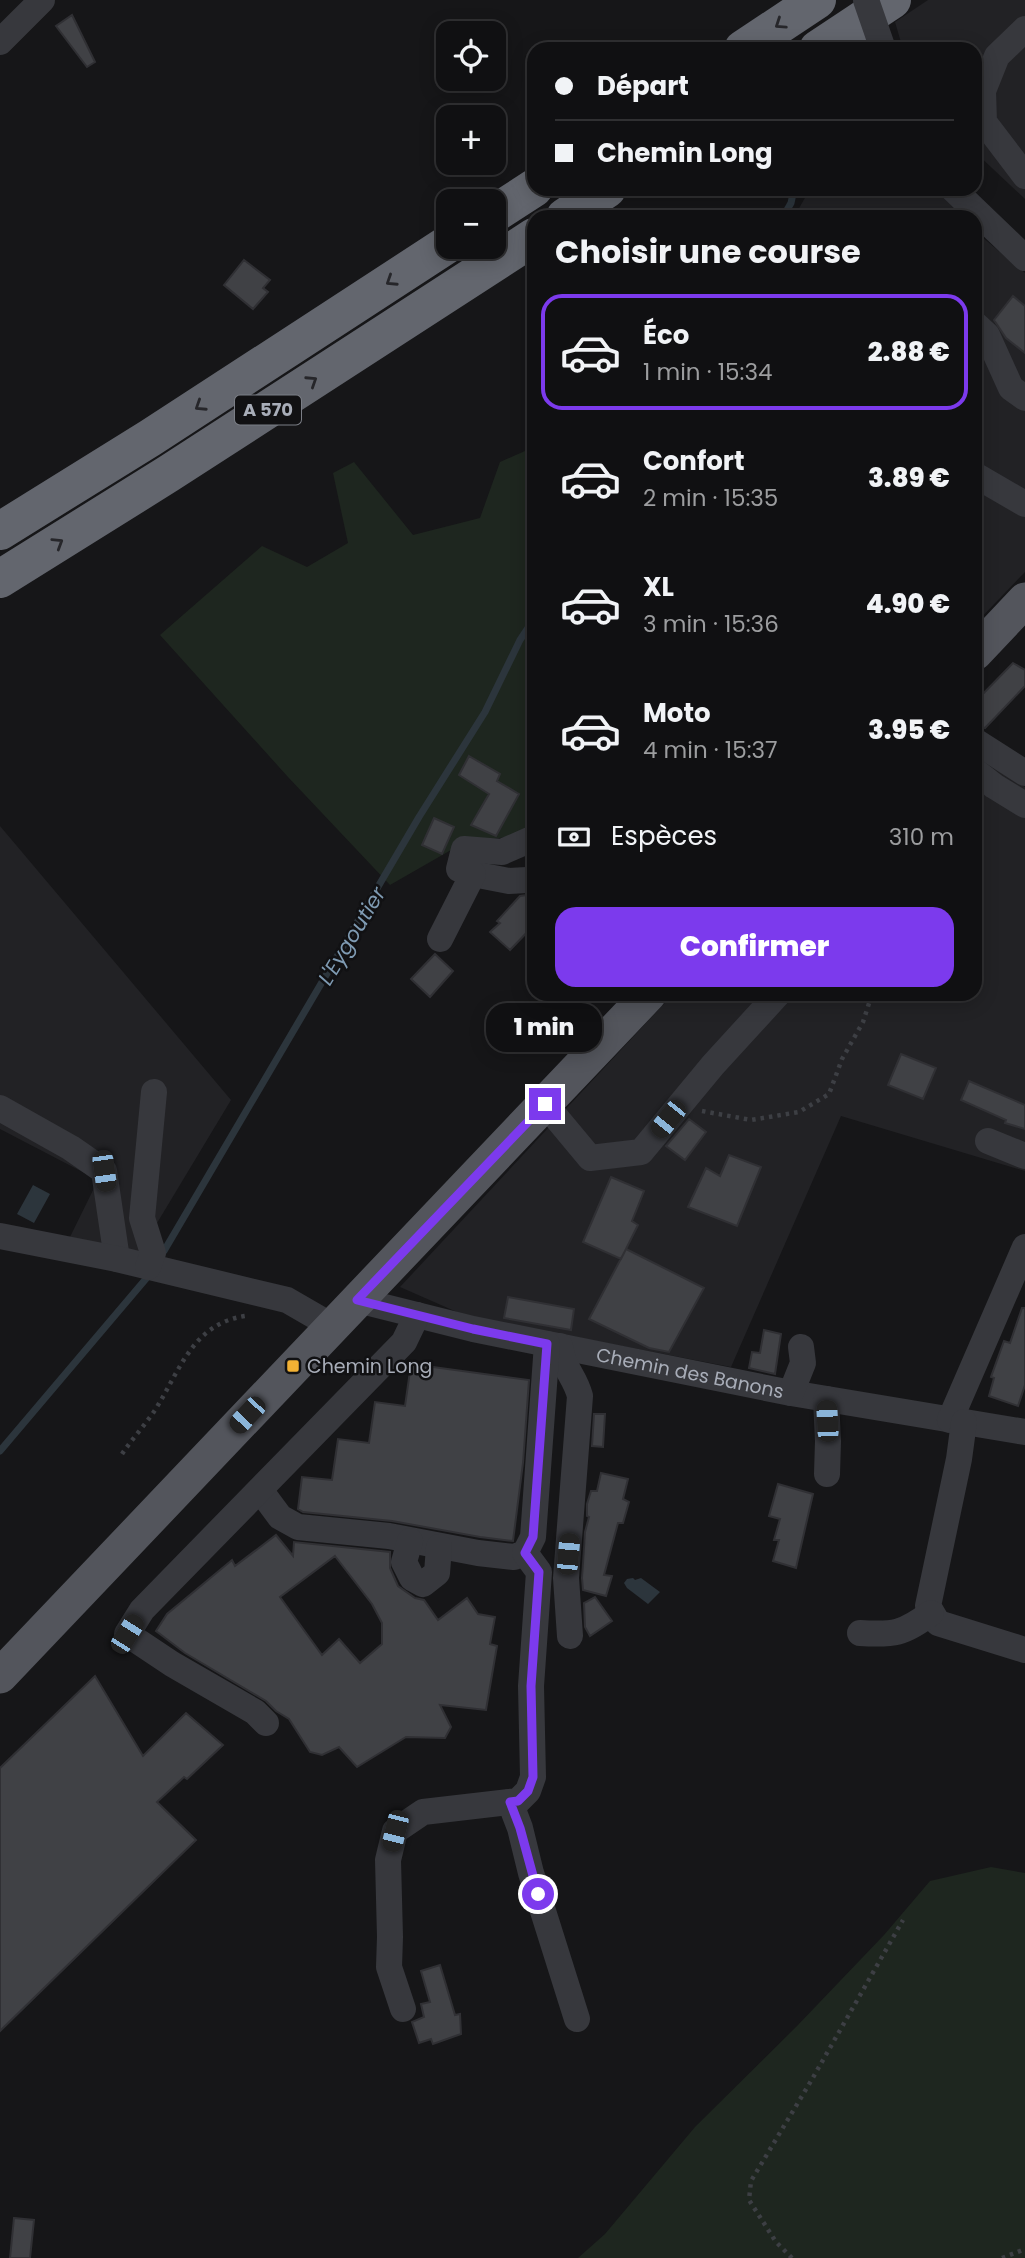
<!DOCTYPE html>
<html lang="fr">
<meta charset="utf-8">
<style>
body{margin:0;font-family:Poppins,sans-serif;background:#1e1e20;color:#f1f3f6;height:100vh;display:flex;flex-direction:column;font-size:26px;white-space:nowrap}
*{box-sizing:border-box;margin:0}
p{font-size:23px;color:#9c9d9f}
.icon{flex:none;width:38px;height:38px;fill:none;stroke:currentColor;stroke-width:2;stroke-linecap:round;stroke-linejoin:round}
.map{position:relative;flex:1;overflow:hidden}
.drawer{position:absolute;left:527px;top:210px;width:455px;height:791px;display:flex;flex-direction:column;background:#101012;border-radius:21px;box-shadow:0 4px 18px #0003,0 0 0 2px #303032}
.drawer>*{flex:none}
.top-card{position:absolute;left:527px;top:42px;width:455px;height:154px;border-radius:21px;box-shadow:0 4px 18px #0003,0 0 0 2px #303032;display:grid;align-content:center;height:154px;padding:0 28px;background:#101012}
.fabs{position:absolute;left:436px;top:21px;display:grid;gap:14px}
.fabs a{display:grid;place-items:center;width:70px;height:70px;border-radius:14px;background:#101012;box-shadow:0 4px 18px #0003,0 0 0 2px #303032;font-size:35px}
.end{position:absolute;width:32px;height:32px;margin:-16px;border:9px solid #7c3aed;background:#fff;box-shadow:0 0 0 4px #fff}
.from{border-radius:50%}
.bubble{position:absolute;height:49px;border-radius:21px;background:#101012;box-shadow:0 4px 18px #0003,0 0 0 2px #303032;font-size:23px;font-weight:800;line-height:49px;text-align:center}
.car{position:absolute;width:21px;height:42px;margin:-21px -10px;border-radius:9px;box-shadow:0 0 5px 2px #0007;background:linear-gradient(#222 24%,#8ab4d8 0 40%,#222 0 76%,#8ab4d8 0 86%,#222 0)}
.top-card b{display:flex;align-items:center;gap:24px;height:66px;font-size:26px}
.top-card b+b{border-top:2px solid #303032}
.top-card i{width:18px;height:18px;background:#f1f3f6}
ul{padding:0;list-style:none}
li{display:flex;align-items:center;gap:21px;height:116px;margin:0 14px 10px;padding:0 14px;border:4px solid transparent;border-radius:21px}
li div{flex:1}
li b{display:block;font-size:26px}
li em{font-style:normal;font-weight:800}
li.current{border-color:#7c3aed}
li>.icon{width:63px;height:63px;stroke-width:1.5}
h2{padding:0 28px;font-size:32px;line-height:84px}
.pay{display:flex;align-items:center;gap:18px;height:77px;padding:0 28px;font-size:26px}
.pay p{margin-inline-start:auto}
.button{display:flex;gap:14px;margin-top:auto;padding:14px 28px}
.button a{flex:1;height:80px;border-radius:21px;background:#7c3aed;color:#fff;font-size:28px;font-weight:800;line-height:80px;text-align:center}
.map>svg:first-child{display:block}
.built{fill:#222225}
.green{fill:#1e261f}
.water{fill:#2c353c}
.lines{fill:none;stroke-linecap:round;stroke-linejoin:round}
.stream{stroke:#2c353c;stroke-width:7}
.building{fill:#404145;stroke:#303034;stroke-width:2;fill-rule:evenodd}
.path{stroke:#3d3f44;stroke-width:4.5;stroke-dasharray:3.5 5;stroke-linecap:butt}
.minor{stroke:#37383d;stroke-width:26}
.major{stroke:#53555c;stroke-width:35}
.highway{stroke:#63666e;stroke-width:38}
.minor-bridge{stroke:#37383d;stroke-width:26}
.oneway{stroke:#26262a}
.route{stroke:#7c3aed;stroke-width:9}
.poi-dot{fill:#f2b134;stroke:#111113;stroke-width:2.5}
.labels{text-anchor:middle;stroke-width:5;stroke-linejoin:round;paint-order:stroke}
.shield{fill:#111113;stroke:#7b7e86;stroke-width:2}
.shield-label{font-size:18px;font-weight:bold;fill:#a8adb8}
.poi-label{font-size:19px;fill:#a8adb8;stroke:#111113;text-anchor:start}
.street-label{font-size:19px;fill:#a8adb8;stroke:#111113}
.water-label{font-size:21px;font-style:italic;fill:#7f9bb3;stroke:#111113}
</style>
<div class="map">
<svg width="1025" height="2258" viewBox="0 0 1025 2258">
<rect width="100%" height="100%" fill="#161618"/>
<path class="built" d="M928,0h97v199l-50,-47v-103h-72l-8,-27z
M810,189h132l21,28h-169z
M975,231l50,42v299l-50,52z
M975,753l50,34v384l-184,-55 -110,251 -265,-51 -66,-29 273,-293h302z
M0,826l231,274 -92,153 -69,-16 28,-57 -98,-51z"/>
<path class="green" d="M534,447v387l-69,8 -75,43 -102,-108 -128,-142 102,-89 45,21 41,-24 -15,-70 21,-11 59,73 67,-17 20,-56z
M991,1867l34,6v385h-447l27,-24 90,-107 102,-101 87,-91 46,-54z"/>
<path class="water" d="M33,1185l17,9 -16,29 -17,-9z
M633,1578l2,2 6,-2 19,14 -12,12 -21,-16 -3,-5 3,-4z"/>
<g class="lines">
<path class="stream" d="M783,217l8,-14 3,-14
M164,1251l255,-434 66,-105 35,-72 14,-21
M0,1451l150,-177"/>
</g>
<path class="building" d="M72,15l23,47 -8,5 -31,-41z
M244,260l26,20 -7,8 5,4 -15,17 -29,-24z
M1013,296l12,10v47l-19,-15 -12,-18z
M1013,663l12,7v16l-40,42 -10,-3v-23z
M469,756l31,18 -3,7 22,13 -23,42 -25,-11 18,-31 -30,-19z
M434,818l20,9 -12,27 -20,-9z
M534,894v31l-24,25 -20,-18 10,-9 -3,-2 23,-25z
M435,954l18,17 -23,26 -19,-18z
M901,1054l35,14 -13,31 -35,-14z
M969,1081l56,24v24l-20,-6 1,-3 -45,-20z
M689,1119l17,13 -21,28 -19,-14z
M729,1155l32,12 -24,59 -49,-19 18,-39 14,8z
M611,1177l33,14 -12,30 6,4 -17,34 -38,-17z
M626,1249l78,39 -35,64 -20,-4 -60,-29z
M508,1297l66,12 -3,21 -67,-12z
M1022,1308h3v77l-7,21 -29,-10 5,-18 -3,-1 13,-36 6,2z
M764,1330l17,4 -6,40 -26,-6 3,-16 8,1z
M411,1364l118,16 -6,83 -10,78 -33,-4 -88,-16 -89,-9 -5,-3 4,-32 30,3 6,-41 31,4 6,-41 30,4z
M594,1414h11l-2,33 -11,-1z
M601,1473l27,6 -5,20 6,3 -6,21h-5l-14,52 8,1 -6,20 -23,-6 -1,-12 3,-46 4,-15 -2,-1v-12l4,-13h6z
M778,1484l35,10 -17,74 -23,-7 6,-21h-5l6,-21 -11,-3z
M276,1535l17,21 1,-14 96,10v16l8,18 17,12 9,2 14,20 29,-22 11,16 17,3 -5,27 7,2 -11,64 -46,-5 11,22 -6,11 -39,-1 -49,30 -18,-20 -17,8 -12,-3 -21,-33 -13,-8 -10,-10 -81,-48 -29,-22 11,-17 65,-54 3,6zM335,1556l37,48 10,19v21l-22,19 -21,-24 -17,16 -42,-58z
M595,1597l17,24 -22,15 -5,-9 -1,-24z
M95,1676l48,80 43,-43 37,32 -36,34 -3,-2 -27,25 39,38 -196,191v-263z
M440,1965l15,50 5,-1 1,20 -28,10 -2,-5 -12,4 -7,-21 12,-5 -3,-13 9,-2 -9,-31z
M14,2218l20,2 -4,38h-20z"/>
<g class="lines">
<path class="path" d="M702,1111l49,9 48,-8 30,-18 13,-35 21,-37 9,-28
M122,1454c10,-15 23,-29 33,-44 25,-39 37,-86 90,-94
M792,2258l-16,-16 -27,-42 2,-19 60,-100 92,-161
M1002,2258l23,-9"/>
<g class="minor">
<path d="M1025,29l-28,27 -14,35 1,31 41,54"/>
<path d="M0,42l42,-42"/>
<path d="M953,189l72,69"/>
<path d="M975,324l12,11 24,53 14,10"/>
<path d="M975,475l50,29"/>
<path d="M975,741l50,32"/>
<path d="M975,771l19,15 31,19"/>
<path d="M473,874l36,7 18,-1"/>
<path d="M440,939l33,-65 -14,-5 5,-20 38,3 32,-14"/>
<path d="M545,1104l45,54 51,-6 72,-87 65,-71"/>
<path d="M0,1108l71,40 33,23 13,88"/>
<path d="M988,1141l37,15"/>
<path d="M0,1236l117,23 170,41 45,26"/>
<path d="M148,1267l5,-14 -11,-35 12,-126"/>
<path id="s1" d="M357,1300l116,29 318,64 234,39"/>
<path d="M560,1346c3,23 15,30 20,50l-14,182 4,58"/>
<path d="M791,1393l12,-30 -2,-16"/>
<path d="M826,1399l2,42 -1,33"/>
<path d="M950,1420l75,-173"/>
<path d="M964,1422l-5,37 -31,147 10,17 87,27"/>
<path d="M260,1490l20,27 18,10 91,9 89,17 36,4 11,-4 8,-16 14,-193"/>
<path d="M410,1541l-6,21 8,16 11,6 14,-11 2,-26"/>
<path d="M860,1633c34,2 43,1 71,-20"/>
<path d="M266,1723l-11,-11 -83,-48 -45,-30 15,-24 262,-268 13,-27"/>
<path d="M510,1802l10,26 11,45 46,146"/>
<path d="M403,2009l-14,-42 1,-30 -2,-77 7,-29 28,-19 95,-11 10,-10 5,-14 -2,-91 8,-114 -14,-19"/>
</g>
<path class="major" d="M975,653l50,-53
M0,1676l649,-682"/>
<path class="highway" d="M743,49l74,-49
M818,49l74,-49
M494,214l40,-26
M565,217l42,-28
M0,531l150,-93 298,-194
M0,579l168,-105 366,-237"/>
<path class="minor-bridge" d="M866,0l17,49"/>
</g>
<defs><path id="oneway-chevron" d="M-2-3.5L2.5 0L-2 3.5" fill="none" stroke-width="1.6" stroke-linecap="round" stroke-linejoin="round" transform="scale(1.75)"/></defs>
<g class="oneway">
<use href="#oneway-chevron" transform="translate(780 24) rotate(146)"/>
<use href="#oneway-chevron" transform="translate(391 281) rotate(147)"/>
<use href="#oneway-chevron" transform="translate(312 381) rotate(-33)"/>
<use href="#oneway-chevron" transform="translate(200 406) rotate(147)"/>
<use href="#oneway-chevron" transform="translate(58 543) rotate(-32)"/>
</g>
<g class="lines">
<path class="route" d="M538,1894l-18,-66 -10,-26 8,-1 10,-10 5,-14 -2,-91 8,-114 -14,-19 8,-16 14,-193 -74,-15 -116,-29 188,-196"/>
</g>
<rect class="poi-dot" x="286" y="1359" width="14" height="14" rx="3.5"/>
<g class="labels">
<rect class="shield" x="235" y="395.5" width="66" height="29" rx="5"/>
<g class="shield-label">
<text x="268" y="416">A 570</text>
</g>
<g class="poi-label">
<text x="307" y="1373">Chemin Long</text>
</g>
<g class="street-label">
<text dy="7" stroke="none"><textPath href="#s1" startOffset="341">Chemin des Banons</textPath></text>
</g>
<g class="water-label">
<text transform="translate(352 936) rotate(-59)" y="7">L'Eygoutier</text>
</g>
</g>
</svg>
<div class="fabs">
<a><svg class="icon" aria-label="locate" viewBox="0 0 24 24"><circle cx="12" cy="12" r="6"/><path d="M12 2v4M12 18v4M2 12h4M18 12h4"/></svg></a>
<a>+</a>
<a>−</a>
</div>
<i class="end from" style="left:538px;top:1894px"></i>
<i class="end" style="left:545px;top:1104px"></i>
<div class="bubble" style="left:486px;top:1003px;width:116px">1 min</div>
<i class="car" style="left:668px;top:1119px;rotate:219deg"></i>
<i class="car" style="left:104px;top:1171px;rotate:172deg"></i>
<i class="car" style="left:247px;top:1415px;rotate:223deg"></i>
<i class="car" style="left:827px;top:1421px;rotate:357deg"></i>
<i class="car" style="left:568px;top:1554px;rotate:5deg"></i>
<i class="car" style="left:127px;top:1634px;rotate:32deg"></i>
<i class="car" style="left:395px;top:1831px;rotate:194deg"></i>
<div class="top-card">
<b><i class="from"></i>Départ</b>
<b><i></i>Chemin Long</b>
</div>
<section class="drawer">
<h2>Choisir une course</h2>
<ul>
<li class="current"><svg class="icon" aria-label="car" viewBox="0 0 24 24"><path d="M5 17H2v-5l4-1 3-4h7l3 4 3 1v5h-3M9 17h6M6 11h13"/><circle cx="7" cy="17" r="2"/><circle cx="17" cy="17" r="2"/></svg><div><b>Éco</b><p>1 min · 15:34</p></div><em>2.88 €</em></li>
<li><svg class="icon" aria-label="car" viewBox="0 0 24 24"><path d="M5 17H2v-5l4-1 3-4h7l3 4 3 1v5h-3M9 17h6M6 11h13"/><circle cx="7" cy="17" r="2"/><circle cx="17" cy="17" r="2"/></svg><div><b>Confort</b><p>2 min · 15:35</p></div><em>3.89 €</em></li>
<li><svg class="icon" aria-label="car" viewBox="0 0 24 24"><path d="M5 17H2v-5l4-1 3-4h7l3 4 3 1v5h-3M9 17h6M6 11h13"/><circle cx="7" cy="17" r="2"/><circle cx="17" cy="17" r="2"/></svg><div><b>XL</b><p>3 min · 15:36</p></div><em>4.90 €</em></li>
<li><svg class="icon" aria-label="car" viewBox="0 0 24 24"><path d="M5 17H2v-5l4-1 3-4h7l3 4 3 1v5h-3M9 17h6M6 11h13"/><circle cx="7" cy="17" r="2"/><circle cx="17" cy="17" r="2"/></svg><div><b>Moto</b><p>4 min · 15:37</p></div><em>3.95 €</em></li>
</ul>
<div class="pay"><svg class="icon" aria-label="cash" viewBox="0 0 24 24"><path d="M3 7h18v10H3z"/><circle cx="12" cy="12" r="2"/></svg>Espèces<p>310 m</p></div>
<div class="button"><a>Confirmer</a></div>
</section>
</div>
